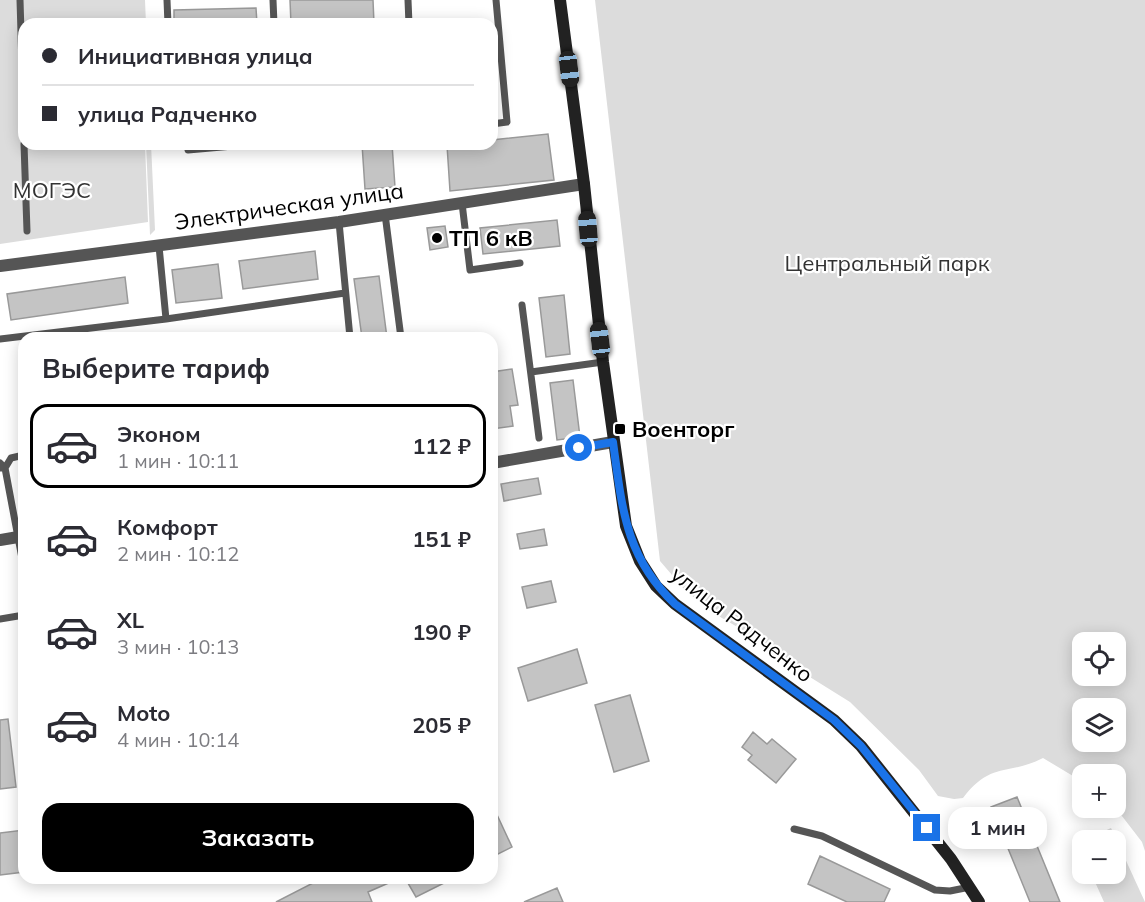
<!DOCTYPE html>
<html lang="ru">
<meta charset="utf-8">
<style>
body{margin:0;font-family:Mulish,sans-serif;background:#f2f2f3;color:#2b2b33;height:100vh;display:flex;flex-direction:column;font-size:22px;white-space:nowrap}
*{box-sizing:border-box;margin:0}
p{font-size:20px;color:#7c7c81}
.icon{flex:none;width:33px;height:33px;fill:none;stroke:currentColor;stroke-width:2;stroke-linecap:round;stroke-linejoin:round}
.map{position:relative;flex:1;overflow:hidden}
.panel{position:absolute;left:18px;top:332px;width:480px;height:552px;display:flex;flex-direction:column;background:#fff;border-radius:18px;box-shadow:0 3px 15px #0003}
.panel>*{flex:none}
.guide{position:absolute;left:18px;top:18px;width:480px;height:132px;border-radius:18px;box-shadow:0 3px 15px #0003;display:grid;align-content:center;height:132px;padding:0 24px;background:#fff}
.buttons{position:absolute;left:1072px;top:632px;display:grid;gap:12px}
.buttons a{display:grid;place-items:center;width:54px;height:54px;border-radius:12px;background:#fff;box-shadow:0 3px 15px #0003;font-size:30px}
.end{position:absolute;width:27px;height:27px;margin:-14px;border:8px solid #1a73e8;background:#fff;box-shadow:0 0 0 3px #fff}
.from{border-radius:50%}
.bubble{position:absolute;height:42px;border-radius:18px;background:#fff;box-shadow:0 3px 15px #0003;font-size:20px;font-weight:700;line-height:42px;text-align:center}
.car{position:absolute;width:18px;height:36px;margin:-18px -9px;border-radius:8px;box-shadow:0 0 4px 2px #0007;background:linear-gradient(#222 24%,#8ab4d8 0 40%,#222 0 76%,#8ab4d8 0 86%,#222 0)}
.guide b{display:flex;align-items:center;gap:21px;height:57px;font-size:22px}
.guide b+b{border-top:2px solid #e1e1e2}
.guide i{width:15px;height:15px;background:#2b2b33}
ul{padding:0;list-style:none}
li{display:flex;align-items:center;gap:18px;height:84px;margin:0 12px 9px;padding:0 12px;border:3px solid transparent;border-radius:18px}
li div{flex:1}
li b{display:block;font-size:22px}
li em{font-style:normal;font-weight:700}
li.active{border-color:#000}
li>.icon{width:54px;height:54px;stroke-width:1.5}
h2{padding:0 24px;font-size:27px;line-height:72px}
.action{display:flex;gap:12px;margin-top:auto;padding:12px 24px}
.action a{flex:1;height:69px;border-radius:18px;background:#000;color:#fff;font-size:24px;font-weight:700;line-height:69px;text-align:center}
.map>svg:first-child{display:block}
.green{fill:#dcdcdc;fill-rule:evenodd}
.building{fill:#c4c4c4;stroke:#999;stroke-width:1.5}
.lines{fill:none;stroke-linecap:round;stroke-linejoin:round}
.lane{stroke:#555;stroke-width:7}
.street{stroke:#555;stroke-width:12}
.secondary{stroke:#222;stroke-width:12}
.route{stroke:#1a73e8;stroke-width:8}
.poi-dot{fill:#000;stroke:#fff;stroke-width:2}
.labels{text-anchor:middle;stroke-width:4.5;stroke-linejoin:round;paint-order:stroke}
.park-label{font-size:22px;fill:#333;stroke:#fff}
.street-label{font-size:22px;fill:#000;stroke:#fff}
.poi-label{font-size:22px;font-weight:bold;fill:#000;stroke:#fff;text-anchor:start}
</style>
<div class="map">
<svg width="1145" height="902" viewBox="0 0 1145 902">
<rect width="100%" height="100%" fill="#fff"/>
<path class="green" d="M0,0h145l1,24h-122v120h121l3,78 -148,22z
M595,0h550v851l-3,-9 -27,-35 1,-33h-33v8l-40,-24c-35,18 -52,3 -80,40l-9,1 -16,-3 -19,-26 -69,-68 -61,-38 -43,-32 -36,-21 -26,-22 -24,-28zM1083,642h33v33h-33zM1083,708h33v33h-33z
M146,144h5l4,86 -5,5z
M1111,828l34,74h-41l-13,-29h25v-33h-31z"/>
<path class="building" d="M290,0h83l1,24h-83z
M256,8l1,16h-83v-14z
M548,134l6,46 -104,11 -3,-46 45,-1v-4z
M362,144h30l3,43 -30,2z
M557,220l3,26 -77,8 -3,-26z
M445,226l3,21 -18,3 -3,-22z
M315,251l3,28 -75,10 -4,-28z
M218,264l4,34 -46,5 -4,-33z
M379,276l8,62h-25l-8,-59z
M125,277l3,26 -117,17 -4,-26z
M564,295l6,59 -24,3 -7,-59z
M512,369l6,36 -8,1 3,20 -21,3v-57z
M573,380l7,57 -23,3 -7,-57z
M538,478l3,16 -37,7 -3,-17z
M544,529l3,16 -27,4 -3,-15z
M551,581l5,21 -29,6 -5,-21z
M577,649l10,34 -59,18 -10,-33z
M630,695l19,66 -35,11 -19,-67z
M8,719l8,68 -16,2v-69z
M753,732l14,12 5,-5 24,20 -20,24 -28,-23 4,-5 -10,-8z
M1017,797l43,105h-30l-39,-95z
M492,804l20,43 -16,8 -4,-8z
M24,830v42l-24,3v-42z
M820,856l70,33 -6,13h-37l-39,-18z
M315,878h85l-32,14 4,10h-96l41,-21z
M405,878h49l-38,19z
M557,888l6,14h-39z"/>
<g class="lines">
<path class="lane" d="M20,0l4,132
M167,0l1,24
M273,0l1,24
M408,0l1,24
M492,124l15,-2 -11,-122
M24,144l3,87
M187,144l1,6 69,-6
M462,203l8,67 50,-7
M385,214l16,124
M339,222l11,116
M159,246l7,73 179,-26
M522,305l17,133
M0,339l166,-20
M531,372l72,-10
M0,463l5,5 6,-10 13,-3
M0,468h5l19,101
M0,619l24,-4
M794,829l28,7 113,54 15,1 20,-4"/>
<path class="street" d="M0,266l339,-44 245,-38
M492,463l121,-21
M0,540l24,-4"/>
<path class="secondary" d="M560,0l24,184 19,178 23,164 14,35 16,25 19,18 159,116 27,26 90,113 28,43"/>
</g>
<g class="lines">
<path class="route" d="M579,448l34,-6c9,65 12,115 62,162l159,116 27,26 66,82"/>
</g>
<g class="poi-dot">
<circle cx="437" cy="238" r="6"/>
<rect x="614" y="423" width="12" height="12" rx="3"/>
</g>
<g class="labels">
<g class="park-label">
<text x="52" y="198">МОГЭС</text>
<text x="887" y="271">Центральный парк</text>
</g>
<g class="street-label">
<text transform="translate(289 206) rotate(-8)" y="8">Электрическая улица</text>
<text transform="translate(742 624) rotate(38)" y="8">улица Радченко</text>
</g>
<g class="poi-label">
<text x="449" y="246">ТП 6 кВ</text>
<text x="632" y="437">Военторг</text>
</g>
</g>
</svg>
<div class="buttons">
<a><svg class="icon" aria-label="locate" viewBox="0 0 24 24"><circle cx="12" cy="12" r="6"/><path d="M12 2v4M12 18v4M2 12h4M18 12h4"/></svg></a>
<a><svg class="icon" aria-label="layers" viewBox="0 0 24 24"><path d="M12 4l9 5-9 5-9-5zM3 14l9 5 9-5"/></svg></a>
<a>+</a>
<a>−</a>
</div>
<i class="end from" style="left:579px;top:448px"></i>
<i class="end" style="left:927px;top:828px"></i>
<div class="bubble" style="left:948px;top:807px;width:99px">1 мин</div>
<i class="car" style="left:569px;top:69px;rotate:173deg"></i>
<i class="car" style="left:588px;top:229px;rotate:355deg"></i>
<i class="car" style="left:600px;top:340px;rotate:353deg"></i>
<div class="guide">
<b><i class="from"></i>Инициативная улица</b>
<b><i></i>улица Радченко</b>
</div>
<section class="panel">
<h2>Выберите тариф</h2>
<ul>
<li class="active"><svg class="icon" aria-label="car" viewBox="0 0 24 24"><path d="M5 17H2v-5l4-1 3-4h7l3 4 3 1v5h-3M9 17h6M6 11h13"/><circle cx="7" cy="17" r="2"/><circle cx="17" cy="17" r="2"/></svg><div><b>Эконом</b><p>1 мин · 10:11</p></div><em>112 ₽</em></li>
<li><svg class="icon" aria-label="car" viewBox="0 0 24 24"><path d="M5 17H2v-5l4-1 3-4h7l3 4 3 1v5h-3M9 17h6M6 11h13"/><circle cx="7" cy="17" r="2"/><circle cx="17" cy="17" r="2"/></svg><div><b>Комфорт</b><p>2 мин · 10:12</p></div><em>151 ₽</em></li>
<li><svg class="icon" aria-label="car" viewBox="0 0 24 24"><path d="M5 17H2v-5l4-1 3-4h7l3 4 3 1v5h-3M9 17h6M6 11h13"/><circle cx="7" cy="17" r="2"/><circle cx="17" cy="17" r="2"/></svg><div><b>XL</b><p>3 мин · 10:13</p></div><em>190 ₽</em></li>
<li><svg class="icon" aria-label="car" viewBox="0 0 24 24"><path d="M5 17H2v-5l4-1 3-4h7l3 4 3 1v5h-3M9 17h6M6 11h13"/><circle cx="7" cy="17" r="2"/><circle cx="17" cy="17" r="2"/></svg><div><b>Moto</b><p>4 мин · 10:14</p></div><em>205 ₽</em></li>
</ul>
<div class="action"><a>Заказать</a></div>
</section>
</div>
